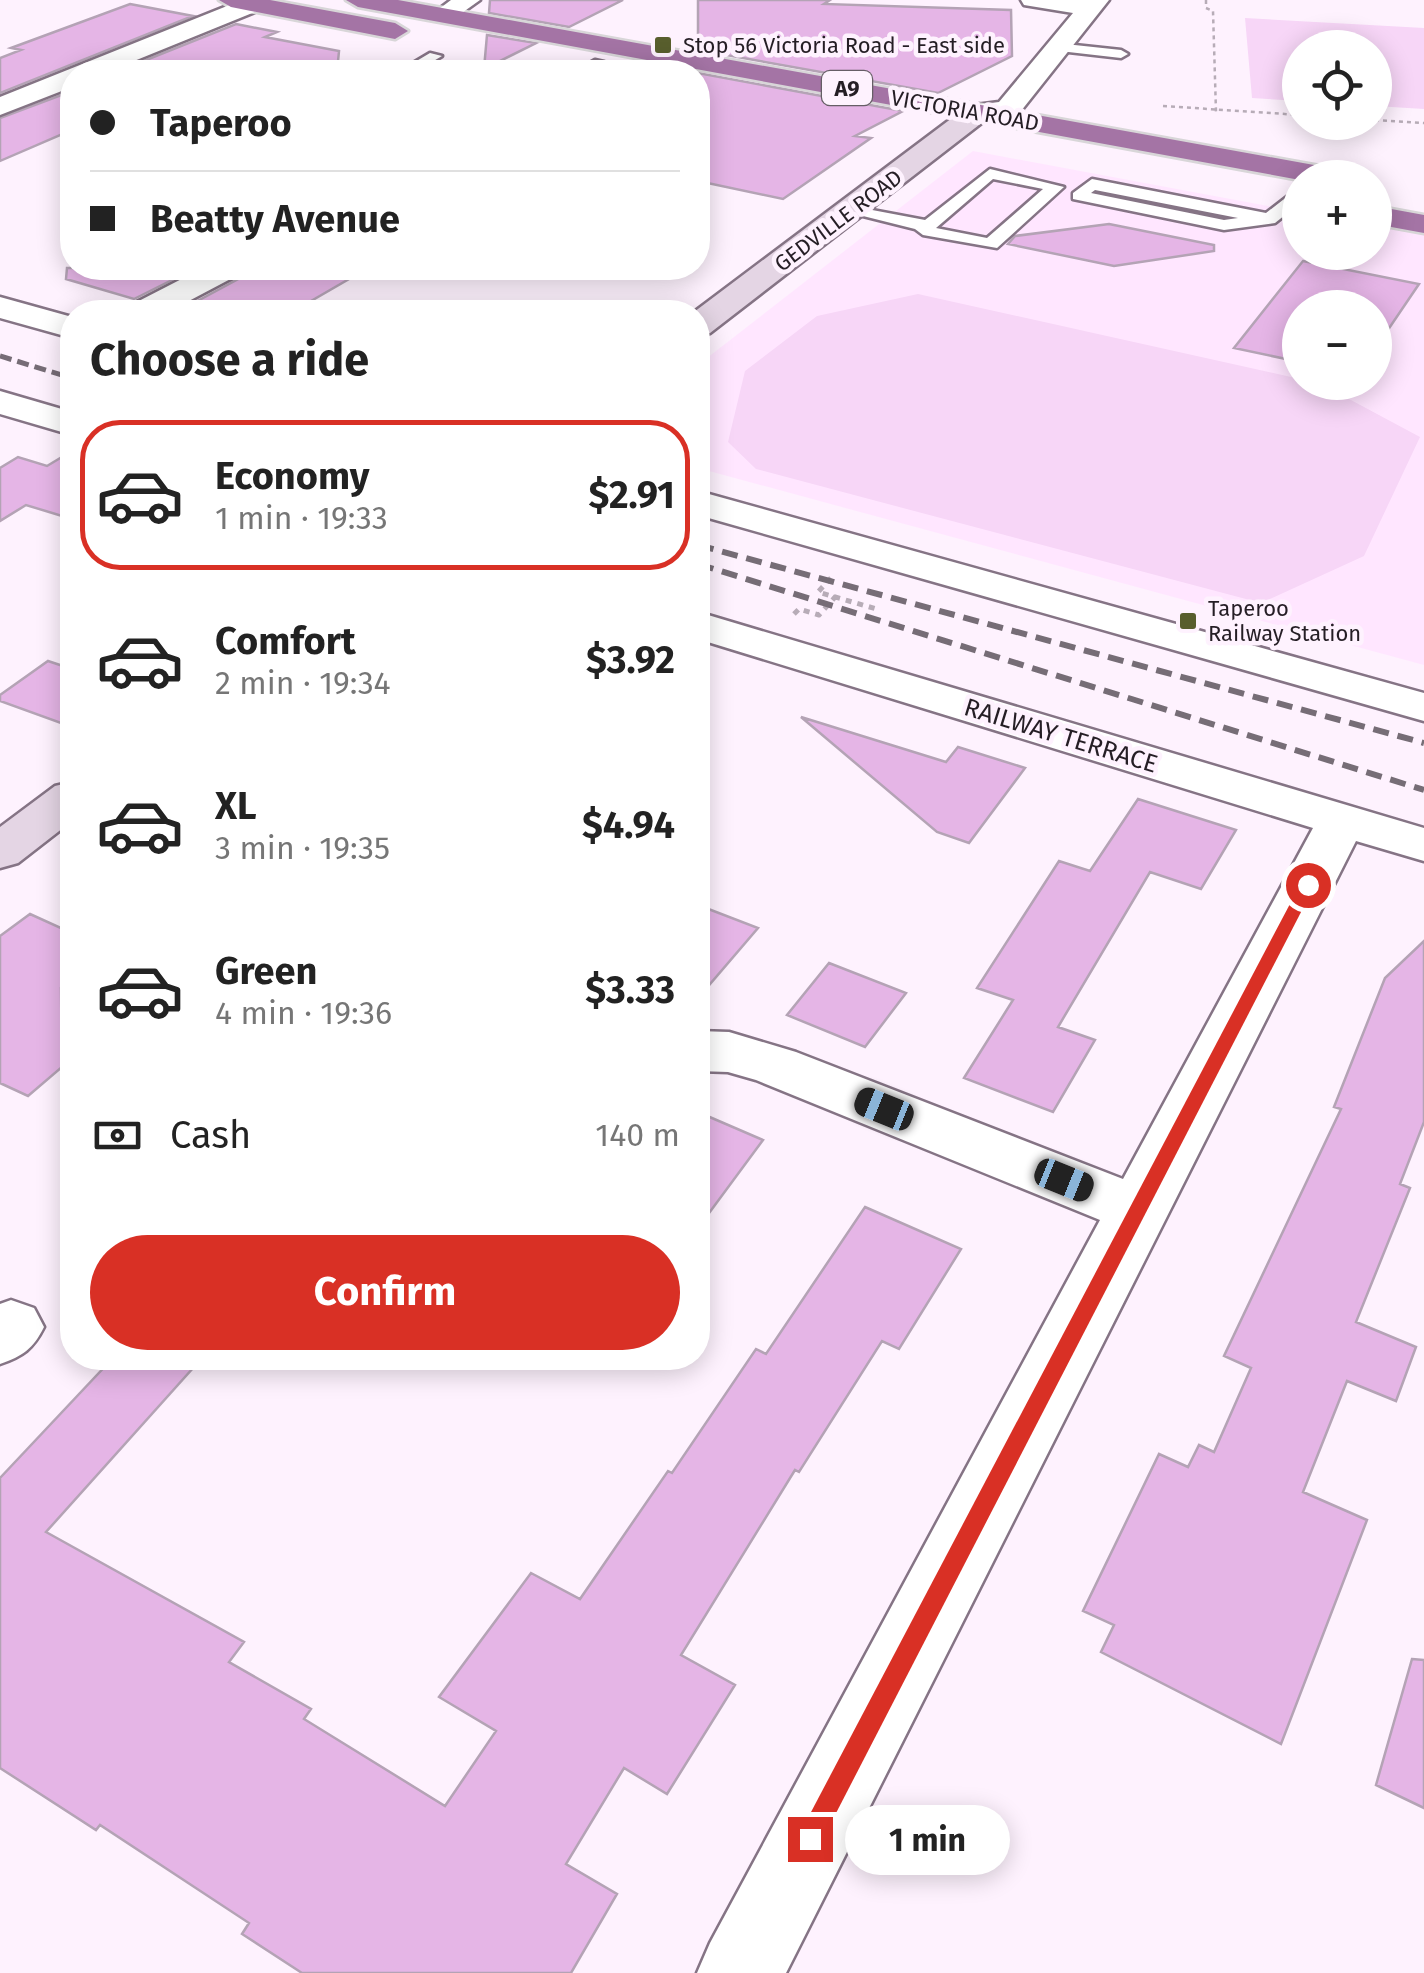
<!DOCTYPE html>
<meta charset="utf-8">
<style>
body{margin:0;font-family:"Fira Sans",sans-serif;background:#f6f6f6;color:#222;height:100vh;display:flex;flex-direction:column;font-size:38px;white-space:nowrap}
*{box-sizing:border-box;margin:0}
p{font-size:32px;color:#767676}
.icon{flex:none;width:55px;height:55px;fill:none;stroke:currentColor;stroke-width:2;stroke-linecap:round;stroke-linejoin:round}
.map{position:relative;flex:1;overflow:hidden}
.details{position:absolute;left:60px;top:300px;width:650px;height:1070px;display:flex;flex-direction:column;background:#fff;border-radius:40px;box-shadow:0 5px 25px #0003}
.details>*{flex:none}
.hud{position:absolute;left:60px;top:60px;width:650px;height:220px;border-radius:40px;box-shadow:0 5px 25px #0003;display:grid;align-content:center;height:220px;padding:0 30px;background:#fff}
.controls{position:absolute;left:1282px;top:30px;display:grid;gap:20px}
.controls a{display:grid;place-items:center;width:110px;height:110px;border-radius:50%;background:#fff;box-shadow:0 5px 25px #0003;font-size:50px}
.end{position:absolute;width:45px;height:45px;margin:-22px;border:12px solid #d93025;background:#fff;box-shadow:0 0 0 5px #fff}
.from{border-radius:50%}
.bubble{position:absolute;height:70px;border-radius:35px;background:#fff;box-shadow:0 5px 25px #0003;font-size:32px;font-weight:700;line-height:70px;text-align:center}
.car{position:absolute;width:30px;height:60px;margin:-30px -15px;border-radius:12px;box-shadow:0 0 8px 2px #0007;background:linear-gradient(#222 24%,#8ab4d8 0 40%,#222 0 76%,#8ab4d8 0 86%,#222 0)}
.hud b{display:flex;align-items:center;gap:35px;height:95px;font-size:38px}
.hud b+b{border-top:2px solid #e0e0e0}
.hud i{width:25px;height:25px;background:#222}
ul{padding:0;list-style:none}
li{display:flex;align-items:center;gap:30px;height:150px;margin:0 20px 15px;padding:0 10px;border:5px solid transparent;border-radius:40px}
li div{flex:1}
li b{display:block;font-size:38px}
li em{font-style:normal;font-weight:700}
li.on{border-color:#d93025}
li>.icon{width:90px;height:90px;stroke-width:1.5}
h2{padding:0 30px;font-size:45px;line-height:120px}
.pay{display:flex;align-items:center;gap:25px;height:110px;padding:0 30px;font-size:38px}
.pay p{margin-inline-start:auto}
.action{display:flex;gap:20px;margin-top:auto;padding:20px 30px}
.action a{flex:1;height:115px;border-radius:60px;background:#d93025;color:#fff;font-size:40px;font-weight:700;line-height:115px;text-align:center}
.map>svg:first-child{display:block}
.built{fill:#ffe6ff;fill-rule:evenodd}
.green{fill:#f7d6f7}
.building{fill:#e5b5e6;stroke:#b4a3b5;stroke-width:2.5}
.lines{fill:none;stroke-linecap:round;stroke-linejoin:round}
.lane-casing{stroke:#857485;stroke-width:5}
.street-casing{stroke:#857485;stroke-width:5}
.secondary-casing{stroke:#857485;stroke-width:5}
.highway-casing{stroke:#d8d6d8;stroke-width:5}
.path-far1{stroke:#b7acb7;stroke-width:2.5;stroke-dasharray:4 4;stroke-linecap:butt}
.path{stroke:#b7acb7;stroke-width:5;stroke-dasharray:6 6;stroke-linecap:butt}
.lane{fill:#fff;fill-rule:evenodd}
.street{fill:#fff;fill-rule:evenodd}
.secondary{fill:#e4d5e4;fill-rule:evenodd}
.highway{fill:#a474a5;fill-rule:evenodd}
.rail-far1{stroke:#766d76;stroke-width:5;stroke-dasharray:12 6;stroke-linecap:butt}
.rail{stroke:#766d76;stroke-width:6;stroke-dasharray:16 9;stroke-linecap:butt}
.route{fill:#d93025}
.poi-dot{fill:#585e2d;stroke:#fef2fe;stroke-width:4}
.labels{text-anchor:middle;stroke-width:9;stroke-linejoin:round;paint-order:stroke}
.far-poi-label{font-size:22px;fill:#251e25;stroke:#fef2fe;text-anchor:start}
.shield{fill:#fef2fe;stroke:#665e66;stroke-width:2.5}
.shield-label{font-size:22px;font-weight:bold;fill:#251e25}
.far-street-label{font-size:22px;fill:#251e25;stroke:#fef2fe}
.street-label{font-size:25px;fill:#251e25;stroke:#fef2fe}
</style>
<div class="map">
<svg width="1424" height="1973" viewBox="0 0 1424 1973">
<rect width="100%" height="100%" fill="#fef2fe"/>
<path class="built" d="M973,151l327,61v40h75v-26l49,9v430l-726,-197v-103zM1300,308h75v74h-75z"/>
<path class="green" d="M1245,18l179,10v81l-49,-3v-58h-75v53l-48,-3z
M918,294l382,85v3l21,2 99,53 -56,119 -103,47 -505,-134 -28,-27 17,-71 72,-55z"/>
<path class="building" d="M490,0h133l-54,27 -80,-14z
M698,0h132l-6,4 187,6 1,46 -74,37 -240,-43z
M130,4l63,12 -193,77v-35l21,-8 -10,-2z
M236,24l41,8 -12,5 74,14 -2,21h-221z
M487,35l49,8 -52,26z
M698,73l205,38 -48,25 16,2 -88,61 -85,-18z
M72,91v39l-72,31v-43z
M1109,224l105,21v6l-100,15 -106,-22 7,-8z
M1303,261l116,23 -44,65v-41h-75v54l-66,-14z
M67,268h129l-62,31 -68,-20z
M247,268h121l-76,44h-115l63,-34z
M72,451v68l-46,-14 -26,16v-53l18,-11 29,9z
M48,661l24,8v58l-72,-26v-6z
M801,717l145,45 12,-15 67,21 -56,75 -32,-11z
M1138,799l98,31 -35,59 -51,-17 -92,155 37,13 -42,72 -89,-34 49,-78 -36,-12 82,-127 31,10z
M698,905l60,23 -60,70z
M30,914l42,19v61l-11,-5 1,78 -34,29 -28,-13v-147z
M1424,941v181l-24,62 10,4 -54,134 60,25 -20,54 -49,-20 -44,111 64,28 -86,224 -180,-92 13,-27 -31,-14 76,-157 29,13 11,-22 15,7 37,-84 -27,-12 117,-247 -7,-2 51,-129z
M829,963l77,30 -41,54 -78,-32z
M698,1112l65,28 -65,88z
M865,1207l96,42 -62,100 -17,-8 -83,131 -4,-2 -114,185 54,30 -68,109 -43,-26 -58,96 51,30 -46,79h-269l-60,-39 7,-11 -149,-98 -4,5 -96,-62v-290l113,-120h89l-156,174 198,110 -15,20 82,47 -7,10 141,87 51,-75 -57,-34 92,-124 49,26 88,-128 4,2 84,-124 10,5z
M1412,1659l12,1v148l-48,-23z"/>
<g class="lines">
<g class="lane-casing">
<path id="lane" d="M1056,43l65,7 7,4 -7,4 -70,-8v-6z
M430,53l12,3 -27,16h-17z
M504,65l5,1v6h-19z
M990,169l74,18 -67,61 -74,-13 -8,-6 -72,-18 8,-5 74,14zM993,179l50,10 -56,49 -51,-10z
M1092,179l174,34 22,-17h12v7l-25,20 -51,7 -151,-31v-6zM1095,190l143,28 -14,2 -133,-27z"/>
</g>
<g class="street-casing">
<path id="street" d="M242,0h20l3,4 -3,5 -155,63h-35v15l-72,28v-18z
M451,0h29l-28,20h-18l-3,-5z
M1021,0h88l-92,116 -49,2 -4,-6 4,-6 31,-4 74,-89 -49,-8z
M595,60l9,2 4,6 -3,4h-31z
M203,268h40l-5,7 -70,37h-42l5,-7z
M0,297l72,20v21l-72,-20z
M0,391l72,21v23l-72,-21z
M698,491l726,202v28l-726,-206z
M698,612l726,216v33l-68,-20 -570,1132h-89l13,-30 390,-723 -344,-140 -28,-8 -30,-1v-40l31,1 67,20 327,127 190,-351 -615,-189z
M11,1300l23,8 10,19c-11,22 -21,29 -44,37v-60z"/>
</g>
<g class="secondary-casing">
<path id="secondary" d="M978,104l10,2 4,6 -4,6 -278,215 -12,3v-24h-4l274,-206z
M72,782v39l-54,42 -18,5v-41l55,-41z"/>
</g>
<g class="highway-casing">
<path id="highway" d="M219,0h51l125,23 13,8 -13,8 -164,-32z
M346,0h52l938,169 10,3 4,6 -50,2 -942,-173z
M1375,206l49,9v18l-49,-9z"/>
</g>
<path class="path-far1" d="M1206,0v8l7,3 3,101
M1163,106l137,9
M1375,120l49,3"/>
<path class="path" d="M831,578l-13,14 62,18
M794,614l5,-5 20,6 17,-19"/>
<use href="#lane" class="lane"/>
<use href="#street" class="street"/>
<use href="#secondary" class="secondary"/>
<use href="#highway" class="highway"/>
<path class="rail-far1" d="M0,356l72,22"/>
<path class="rail" d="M698,545l726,198
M698,564l726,226"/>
</g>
<path class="route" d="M1308,880l7,5 -497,963 -8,3 -9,-3 -4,-9 4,-8 499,-946z"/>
<g class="poi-dot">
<rect x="653" y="35" width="20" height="20" rx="5"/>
<rect x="1178" y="611" width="20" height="20" rx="5"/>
</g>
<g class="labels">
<g class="far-poi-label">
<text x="683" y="53">Stop 56 Victoria Road - East side</text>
<text x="1208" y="616">Taperoo<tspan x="1208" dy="25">Railway Station</tspan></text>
</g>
<rect class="shield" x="822" y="71" width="50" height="34" rx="8"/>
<g class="shield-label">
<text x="847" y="96">A9</text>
</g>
<g class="far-street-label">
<text transform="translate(965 110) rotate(10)" y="8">VICTORIA ROAD</text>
<text transform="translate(838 220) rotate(-37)" y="8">GEDVILLE ROAD</text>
</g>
<g class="street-label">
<text transform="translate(1061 735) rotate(17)" y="9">RAILWAY TERRACE</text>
</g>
</g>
</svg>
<div class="controls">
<a><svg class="icon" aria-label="locate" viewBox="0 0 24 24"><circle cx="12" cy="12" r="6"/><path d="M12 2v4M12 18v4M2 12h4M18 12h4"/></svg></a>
<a>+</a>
<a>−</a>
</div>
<i class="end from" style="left:1308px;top:885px"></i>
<i class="end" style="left:810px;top:1839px"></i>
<div class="bubble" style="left:845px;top:1805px;width:165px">1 min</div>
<i class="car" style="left:884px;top:1109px;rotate:292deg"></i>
<i class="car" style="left:1064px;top:1180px;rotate:112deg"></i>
<div class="hud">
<b><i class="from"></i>Taperoo</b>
<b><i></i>Beatty Avenue</b>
</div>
<section class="details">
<h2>Choose a ride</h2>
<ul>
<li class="on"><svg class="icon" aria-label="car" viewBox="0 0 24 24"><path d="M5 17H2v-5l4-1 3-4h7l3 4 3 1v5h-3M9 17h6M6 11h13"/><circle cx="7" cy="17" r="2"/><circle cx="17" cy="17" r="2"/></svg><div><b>Economy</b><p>1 min · 19:33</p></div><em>$2.91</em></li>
<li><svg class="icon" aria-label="car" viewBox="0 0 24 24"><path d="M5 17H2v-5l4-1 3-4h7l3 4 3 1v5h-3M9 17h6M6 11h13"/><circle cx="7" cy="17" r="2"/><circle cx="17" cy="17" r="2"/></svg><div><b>Comfort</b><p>2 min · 19:34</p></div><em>$3.92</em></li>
<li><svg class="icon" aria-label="car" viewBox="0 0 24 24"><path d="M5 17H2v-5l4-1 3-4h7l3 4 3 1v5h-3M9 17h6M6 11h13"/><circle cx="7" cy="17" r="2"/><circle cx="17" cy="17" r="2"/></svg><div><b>XL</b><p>3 min · 19:35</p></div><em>$4.94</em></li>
<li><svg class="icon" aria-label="car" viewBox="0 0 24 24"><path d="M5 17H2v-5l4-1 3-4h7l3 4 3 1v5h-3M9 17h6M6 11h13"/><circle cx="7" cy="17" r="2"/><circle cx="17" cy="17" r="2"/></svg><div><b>Green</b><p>4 min · 19:36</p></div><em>$3.33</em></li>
</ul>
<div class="pay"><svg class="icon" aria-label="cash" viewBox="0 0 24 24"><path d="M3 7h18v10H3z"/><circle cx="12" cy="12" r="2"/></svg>Cash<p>140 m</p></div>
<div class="action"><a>Confirm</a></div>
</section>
</div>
